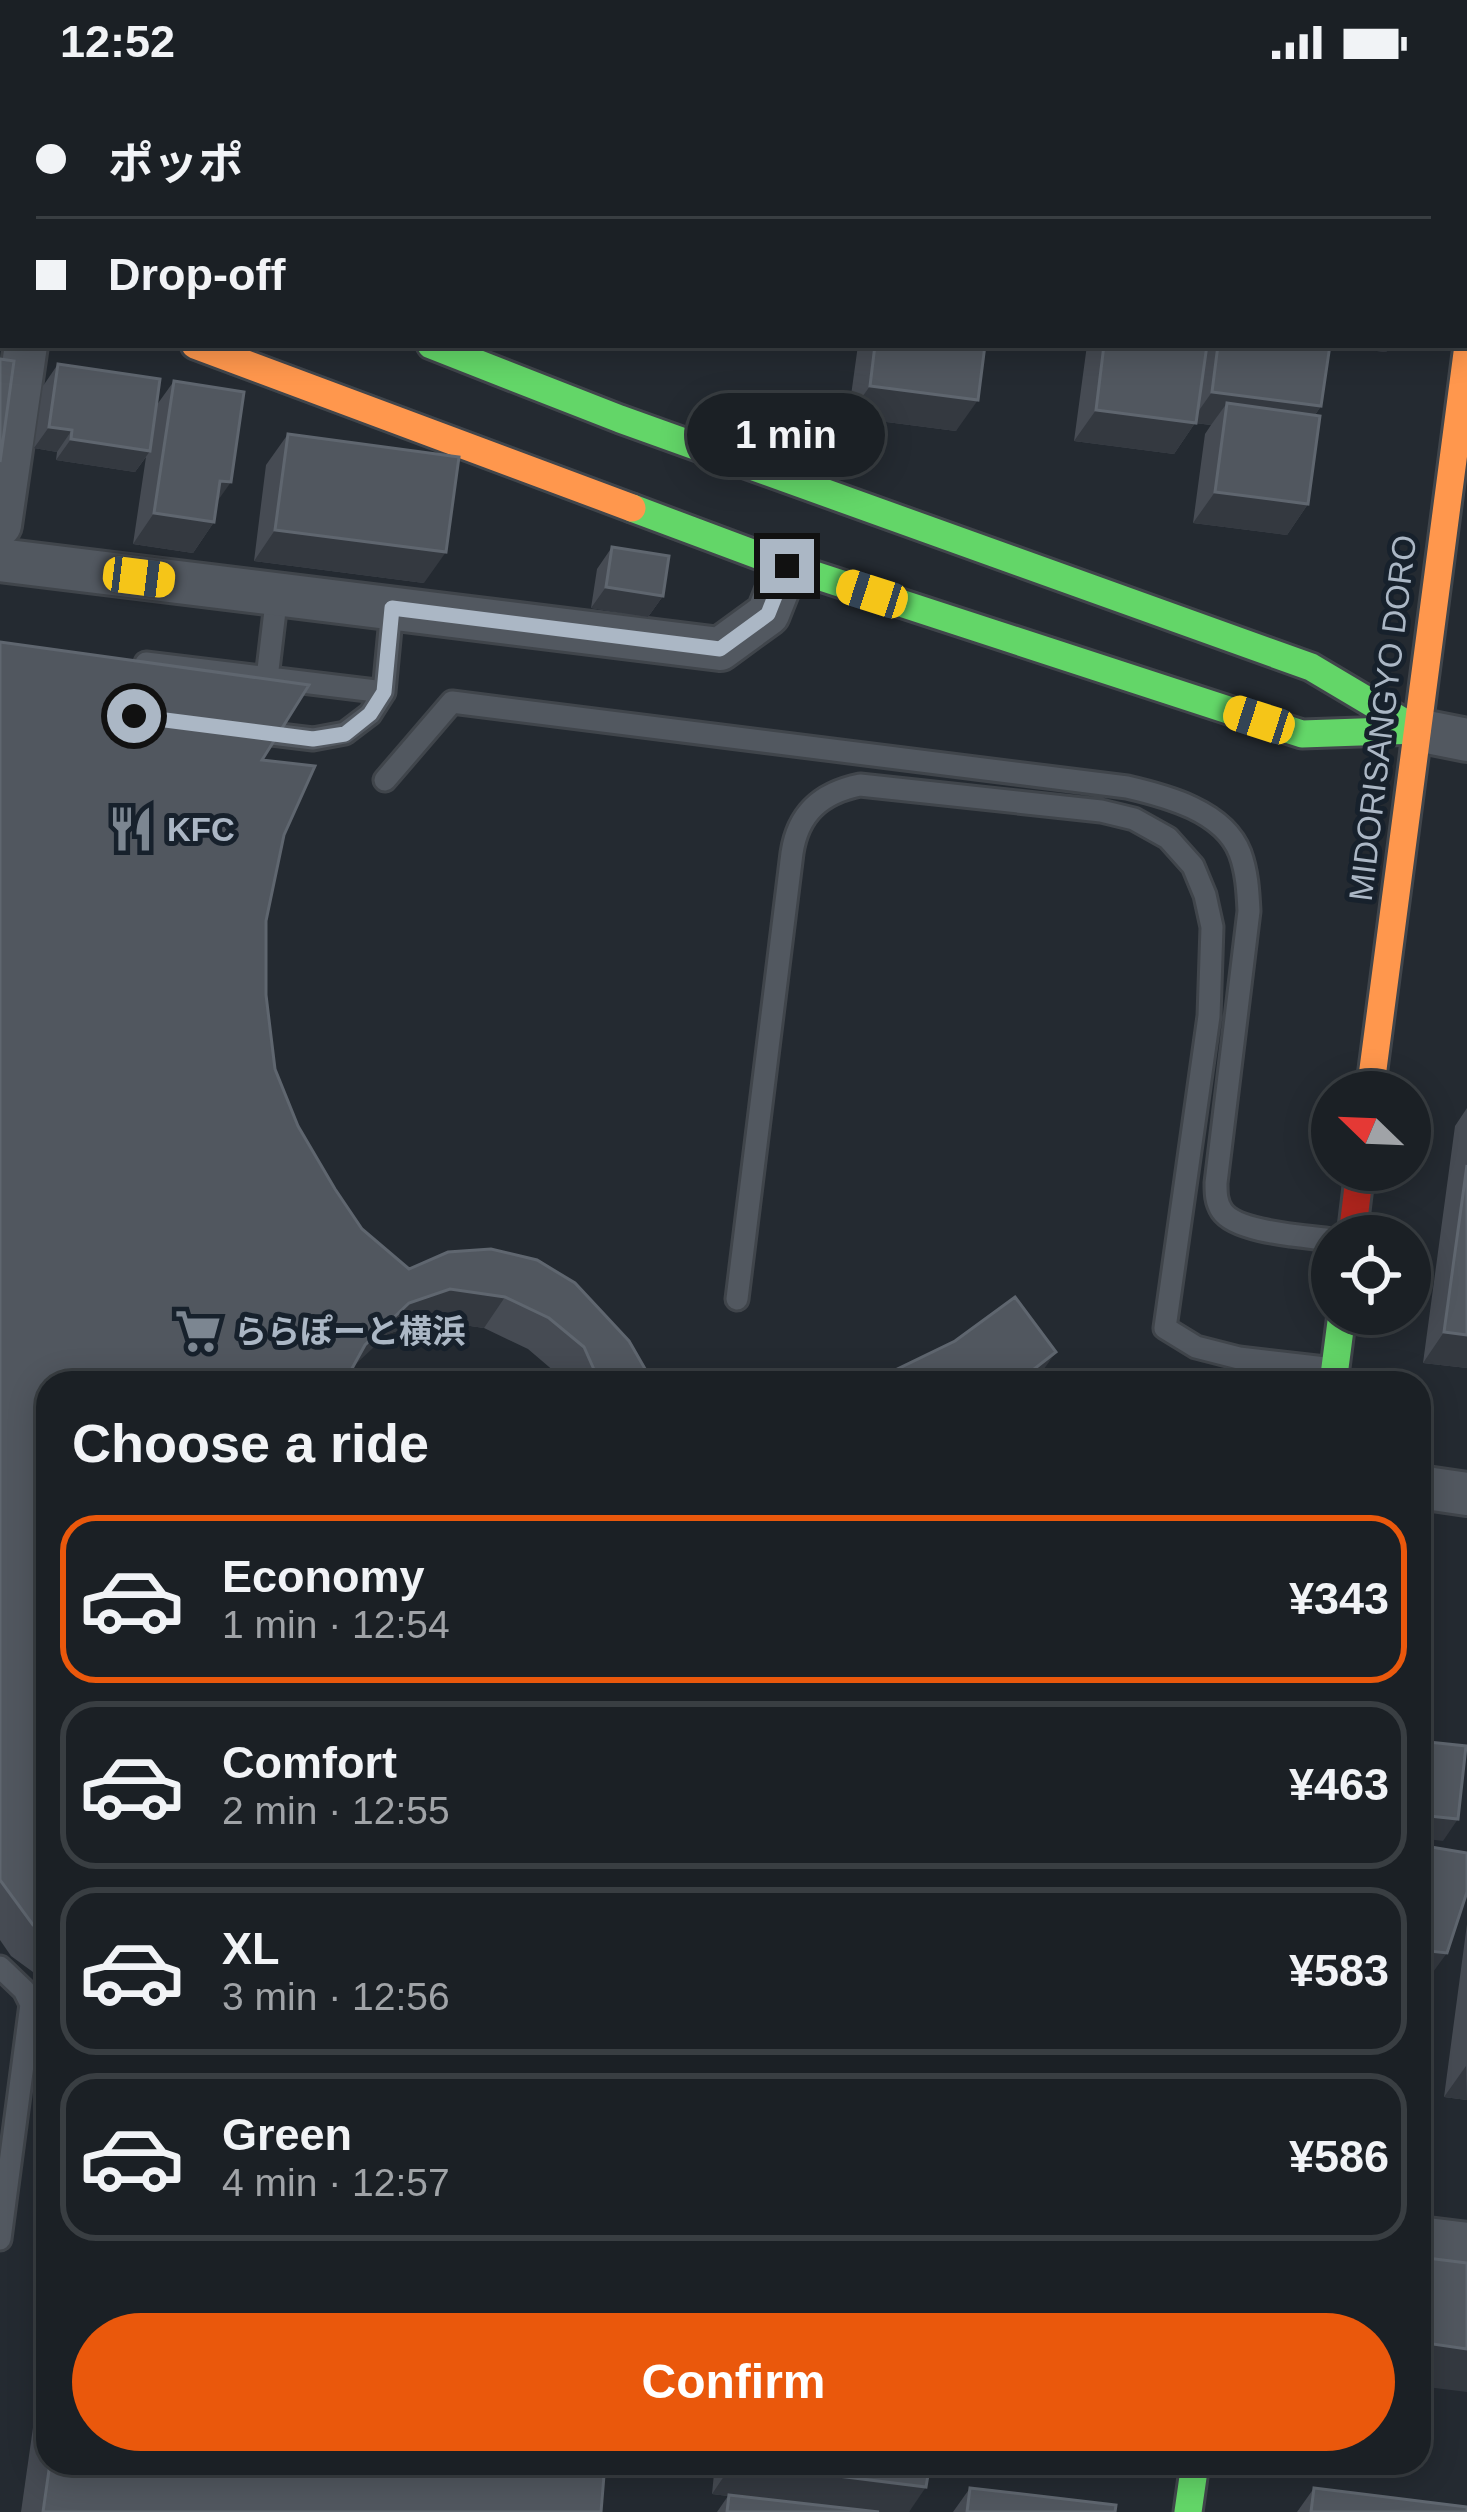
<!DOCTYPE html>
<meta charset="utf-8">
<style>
body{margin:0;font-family:Helvetica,"Noto Sans JP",sans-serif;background:#24282d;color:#f1f3f6;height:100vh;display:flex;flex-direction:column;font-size:45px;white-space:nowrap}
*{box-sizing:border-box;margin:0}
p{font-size:39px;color:#a0a3a7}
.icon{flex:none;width:66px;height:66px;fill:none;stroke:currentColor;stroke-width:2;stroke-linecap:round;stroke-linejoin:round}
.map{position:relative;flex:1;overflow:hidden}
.sheet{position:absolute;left:36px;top:1287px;width:1395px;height:1104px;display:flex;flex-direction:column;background:#1b2025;border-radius:36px;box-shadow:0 6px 30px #0003,0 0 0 3px #393e42}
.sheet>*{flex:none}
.hud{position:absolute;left:0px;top:0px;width:1467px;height:264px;box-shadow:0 6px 30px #0003,0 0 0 3px #393e42;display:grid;align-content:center;height:264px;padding:0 36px;background:#1b2025}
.needle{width:78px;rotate:293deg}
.fabs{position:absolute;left:1311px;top:987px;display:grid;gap:24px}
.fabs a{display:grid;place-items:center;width:120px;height:120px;border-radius:50%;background:#1b2025;box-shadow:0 6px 30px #0003,0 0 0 3px #393e42;font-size:60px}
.end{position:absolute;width:54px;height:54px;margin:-27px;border:15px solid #abb7c5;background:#111;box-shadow:0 0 0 6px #111}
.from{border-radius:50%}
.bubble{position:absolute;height:84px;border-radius:42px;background:#1b2025;box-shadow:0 6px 30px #0003,0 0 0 3px #393e42;font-size:39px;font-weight:800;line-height:84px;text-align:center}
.car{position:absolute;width:36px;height:72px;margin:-36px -18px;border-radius:15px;box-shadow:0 0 9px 3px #0007;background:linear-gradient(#f5c518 24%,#345 0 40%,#f5c518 0 76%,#345 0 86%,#f5c518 0)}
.hud b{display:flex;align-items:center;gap:42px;height:114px;font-size:45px}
.hud b+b{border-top:3px solid #393e42}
.hud i{width:30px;height:30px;background:#f1f3f6}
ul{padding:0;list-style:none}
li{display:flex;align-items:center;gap:36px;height:168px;margin:0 24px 18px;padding:0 12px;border:6px solid #393e42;border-radius:36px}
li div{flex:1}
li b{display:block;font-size:45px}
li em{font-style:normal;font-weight:800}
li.current{border-color:#ea580c}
li>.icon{width:108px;height:108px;stroke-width:1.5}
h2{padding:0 36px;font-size:54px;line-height:144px}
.primary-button{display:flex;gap:24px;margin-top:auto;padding:24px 36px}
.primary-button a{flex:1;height:138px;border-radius:72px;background:#ea580c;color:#fff;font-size:48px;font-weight:800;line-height:138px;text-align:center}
.status{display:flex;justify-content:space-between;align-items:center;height:84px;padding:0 60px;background:#1b2025;direction:ltr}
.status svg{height:33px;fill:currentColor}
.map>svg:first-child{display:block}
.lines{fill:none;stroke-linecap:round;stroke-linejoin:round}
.lane-casing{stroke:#40454b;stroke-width:27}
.street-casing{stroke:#40454b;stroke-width:48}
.fast-casing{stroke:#40454b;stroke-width:33}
.slow-casing{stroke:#40454b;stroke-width:33}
.jam-casing{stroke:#40454b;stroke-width:33}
.lane{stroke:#525860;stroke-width:21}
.street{stroke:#525860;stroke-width:42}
.fast{stroke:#63d668;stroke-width:27}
.slow{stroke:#ff974d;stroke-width:27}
.jam{stroke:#b3261e;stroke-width:27}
.wall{fill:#464b53}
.shaded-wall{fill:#343940}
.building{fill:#51575f;stroke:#5f666f;stroke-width:3}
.route{stroke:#abb7c5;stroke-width:15}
.labels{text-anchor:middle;stroke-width:10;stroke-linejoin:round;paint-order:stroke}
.street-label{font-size:33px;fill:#abb7c5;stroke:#17212c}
.poi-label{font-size:33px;font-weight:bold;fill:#abb7c5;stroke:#17212c;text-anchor:start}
</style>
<div class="status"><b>12:52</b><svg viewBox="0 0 49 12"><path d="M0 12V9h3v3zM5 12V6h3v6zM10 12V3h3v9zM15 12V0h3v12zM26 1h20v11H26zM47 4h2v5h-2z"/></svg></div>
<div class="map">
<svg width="1467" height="2428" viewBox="0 0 1467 2428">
<rect width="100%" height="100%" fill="#242a31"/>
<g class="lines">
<g class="lane-casing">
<path id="lane" d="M146,579l238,29
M267,594l10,-84
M255,648l58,7 32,-6 25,-19 14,-22 8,-84
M385,696l67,-78 675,85c39,9 97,24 113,66 7,19 8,38 9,58l-33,272c0,10 0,19 6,28 15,22 84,25 110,29
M737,1215l55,-446c6,-40 29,-60 68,-68l241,26 33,8 34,19 25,28 12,29 7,32 -3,89 -44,312 31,19 43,11 95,11
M0,1883l24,23 7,14 -31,235"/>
</g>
<g class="street-casing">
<path id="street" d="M59,3v-3
M0,441l26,-180
M0,476l720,89 48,-35 19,-48
M1417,646l50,10
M1419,1403l48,7
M1419,2154l48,6"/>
</g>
<g class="fast-casing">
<path id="fast" d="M1464,97l3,1
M431,261l189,74 691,248 106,63
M632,424l155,58 515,168 115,-4
M1333,1299l9,-69
M1188,2428l7,-49"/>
</g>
<g class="slow-casing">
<path id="slow" d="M1066,0l13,3
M0,187l3,1
M195,261l437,163
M1370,1008l97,-739"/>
</g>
<g class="jam-casing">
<path id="jam" d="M0,90l3,1
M1352,1152l8,-66"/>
</g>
<use href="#lane" class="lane"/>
<use href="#street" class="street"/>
<use href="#fast" class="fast"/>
<use href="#slow" class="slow"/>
<use href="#jam" class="jam"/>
</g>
<path class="wall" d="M326,0h220l-1,3h-221z
M786,0h90v3h-90z
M858,261h127l-29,86 -108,-14z
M1087,261h304l-5,7 -56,-6 -9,60 -6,9 -7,89 -21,31 -94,-12 12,-89 6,-9 -16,-2 -21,31 -100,-13z
M58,280l98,42 18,-25 43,121 -3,20 -21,31 -60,-9 13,-87 -11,15 -79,-12 1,-8 -23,-4 9,-62z
M288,350l136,149 -170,-22 12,-96z
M612,463l51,49 -15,21 -57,-9 6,-39z
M0,558l262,118 22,75 -18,86v74l9,74 23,57 37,63 27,40 47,40 39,-17 201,131h-85l-2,-5 -34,-29 -44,-21 -55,-8 -41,14 -340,49v600l-37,-27 -11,-16z
M1467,1024v260l-44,-5 32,-237z
M1467,1840v176l-23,-3z
M48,2238v141h557l-4,49h-580z
M715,2379h215l-21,49h-192l11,-16 -16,-2z
M970,2404l145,24h-162z
M1314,2404l153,24h-170z"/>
<path class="shaded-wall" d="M1375,0h59l-2,3h-34z
M1321,261h70l-5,7z
M870,302l108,14 -22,31 -108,-14z
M1212,308l109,14 -21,31 -73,-34 -16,22 -16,-2 -21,31 -100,-13 22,-31 94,13z
M49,343l23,3 -15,22 -23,-4z
M71,355l79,12 -15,21 -79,-12z
M220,397l11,1 -22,31z
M1215,408l93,12 -21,31 -94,-12z
M154,429l60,9 -21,31 -60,-9z
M275,446l171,22 -22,31 -170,-22z
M606,503l57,9 -15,21 -57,-9z
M450,1205l55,8 -21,31 -55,-8 -41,14 -45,42 22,-31 44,-42z
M1444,1248l23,3v33l-44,-5z
M1056,1268l-22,31h-10l10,-14z
M1419,1731l39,4 -15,22 -24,-3z
M1419,1866l28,3 -22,30h-6z
M1466,1982l1,34 -23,-3z
M1419,2258l48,7v43l-48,-6z
M733,2379l193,24 -17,25h-52l-145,-18z"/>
<path class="building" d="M208,0h63l-1,3h-63z
M340,0h96v3h-96z
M453,0h93l-1,3h-92z
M567,0h99l-1,3h-99z
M681,0h53l23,3h-76z
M803,0h73v3h-73z
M875,261h110l-7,55 -108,-14z
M1104,261h103l-11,78 -100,-13z
M1218,261h112l-9,61 -109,-14z
M0,275l14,2 -14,101z
M58,280l102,15 -10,72 -79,-12 1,-9 -23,-3z
M174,297l70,11 -13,90 -11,-1 -6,41 -60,-9z
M1227,319l93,13 -12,88 -93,-12z
M288,350l171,23 -13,95 -171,-22z
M612,463l57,9 -6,40 -57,-9z
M0,558l309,43 -47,75 53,6 -31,69 -18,86v74l9,74 23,57 37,63 27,40 47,40 39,-17 43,-3 46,11 38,23 54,58 19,33 1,9h-49l-16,-36 -35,-29 -44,-21 -55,-8 -41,14 -44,42 -21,38h-296v553l-15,-11 -33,-45z
M1467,1081v170l-23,-3z
M1015,1213l41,55 -22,17 -2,14h-181l40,-11 64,-31z
M1419,1657l47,5 -8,73 -39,-4z
M1419,1761l48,8v39l-20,61 -28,-3z
M1419,1931l11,1 -10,88h-1z
M1419,2173l48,6v86l-48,-7z
M50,2379h555l-4,49h-558z
M734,2379h196l-4,24z
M970,2404l146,17 -1,7h-148z
M1314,2404l153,19v5h-156z
M729,2411l150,17h-152z"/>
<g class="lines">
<path class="route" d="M134,632l179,23 32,-5 25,-20 14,-22 8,-84 328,41 48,-35 19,-48"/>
</g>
<defs>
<g id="restaurant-bare" transform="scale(3.6)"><path d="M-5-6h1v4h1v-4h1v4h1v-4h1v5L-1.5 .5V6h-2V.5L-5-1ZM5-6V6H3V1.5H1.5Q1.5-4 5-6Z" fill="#7c8691" stroke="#17212c" stroke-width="2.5" paint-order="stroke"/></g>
<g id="supermarket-bare" transform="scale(3.6)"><path d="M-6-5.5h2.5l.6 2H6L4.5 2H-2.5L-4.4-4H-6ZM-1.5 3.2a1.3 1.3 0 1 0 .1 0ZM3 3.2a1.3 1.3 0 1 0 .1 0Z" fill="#7c8691" stroke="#17212c" stroke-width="2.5" paint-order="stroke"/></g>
</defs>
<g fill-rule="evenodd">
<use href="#restaurant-bare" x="131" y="745"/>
<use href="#supermarket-bare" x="198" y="1247"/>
</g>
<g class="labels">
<g class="street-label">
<text transform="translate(1382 634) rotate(-83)" y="12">MIDORISANGYO DORO</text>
</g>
<g class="poi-label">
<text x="167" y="757">KFC</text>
<text x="234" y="1259">ららぽーと横浜</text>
</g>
</g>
</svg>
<div class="fabs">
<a><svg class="needle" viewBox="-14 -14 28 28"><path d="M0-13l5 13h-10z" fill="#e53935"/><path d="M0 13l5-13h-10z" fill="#a0a3a7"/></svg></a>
<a><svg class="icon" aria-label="locate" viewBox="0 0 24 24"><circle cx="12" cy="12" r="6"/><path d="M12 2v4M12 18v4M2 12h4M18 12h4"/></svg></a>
</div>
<i class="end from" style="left:134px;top:632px"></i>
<i class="end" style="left:787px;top:482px"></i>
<div class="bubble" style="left:687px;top:309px;width:198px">1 min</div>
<i class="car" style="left:139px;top:493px;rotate:97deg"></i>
<i class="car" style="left:872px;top:510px;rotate:288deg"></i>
<i class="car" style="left:1259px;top:636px;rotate:288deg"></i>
<div class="hud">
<b><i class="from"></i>ポッポ</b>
<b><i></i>Drop-off</b>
</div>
<section class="sheet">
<h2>Choose a ride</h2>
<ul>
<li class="current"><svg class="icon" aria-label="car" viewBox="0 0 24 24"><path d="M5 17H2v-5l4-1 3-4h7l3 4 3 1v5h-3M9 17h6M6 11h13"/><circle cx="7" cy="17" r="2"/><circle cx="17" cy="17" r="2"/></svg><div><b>Economy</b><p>1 min · 12:54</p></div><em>¥343</em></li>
<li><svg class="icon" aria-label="car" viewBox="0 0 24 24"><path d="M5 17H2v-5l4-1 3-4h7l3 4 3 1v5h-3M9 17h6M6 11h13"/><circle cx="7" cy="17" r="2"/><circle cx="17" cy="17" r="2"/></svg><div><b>Comfort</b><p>2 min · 12:55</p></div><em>¥463</em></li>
<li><svg class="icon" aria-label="car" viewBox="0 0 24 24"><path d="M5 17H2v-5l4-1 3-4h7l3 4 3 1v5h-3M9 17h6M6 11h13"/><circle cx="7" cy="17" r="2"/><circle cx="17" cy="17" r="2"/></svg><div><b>XL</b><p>3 min · 12:56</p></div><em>¥583</em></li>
<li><svg class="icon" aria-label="car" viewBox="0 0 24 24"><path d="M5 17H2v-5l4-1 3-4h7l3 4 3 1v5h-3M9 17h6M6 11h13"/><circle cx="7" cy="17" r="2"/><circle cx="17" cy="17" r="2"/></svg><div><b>Green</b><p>4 min · 12:57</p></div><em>¥586</em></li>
</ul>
<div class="primary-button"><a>Confirm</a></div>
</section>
</div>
